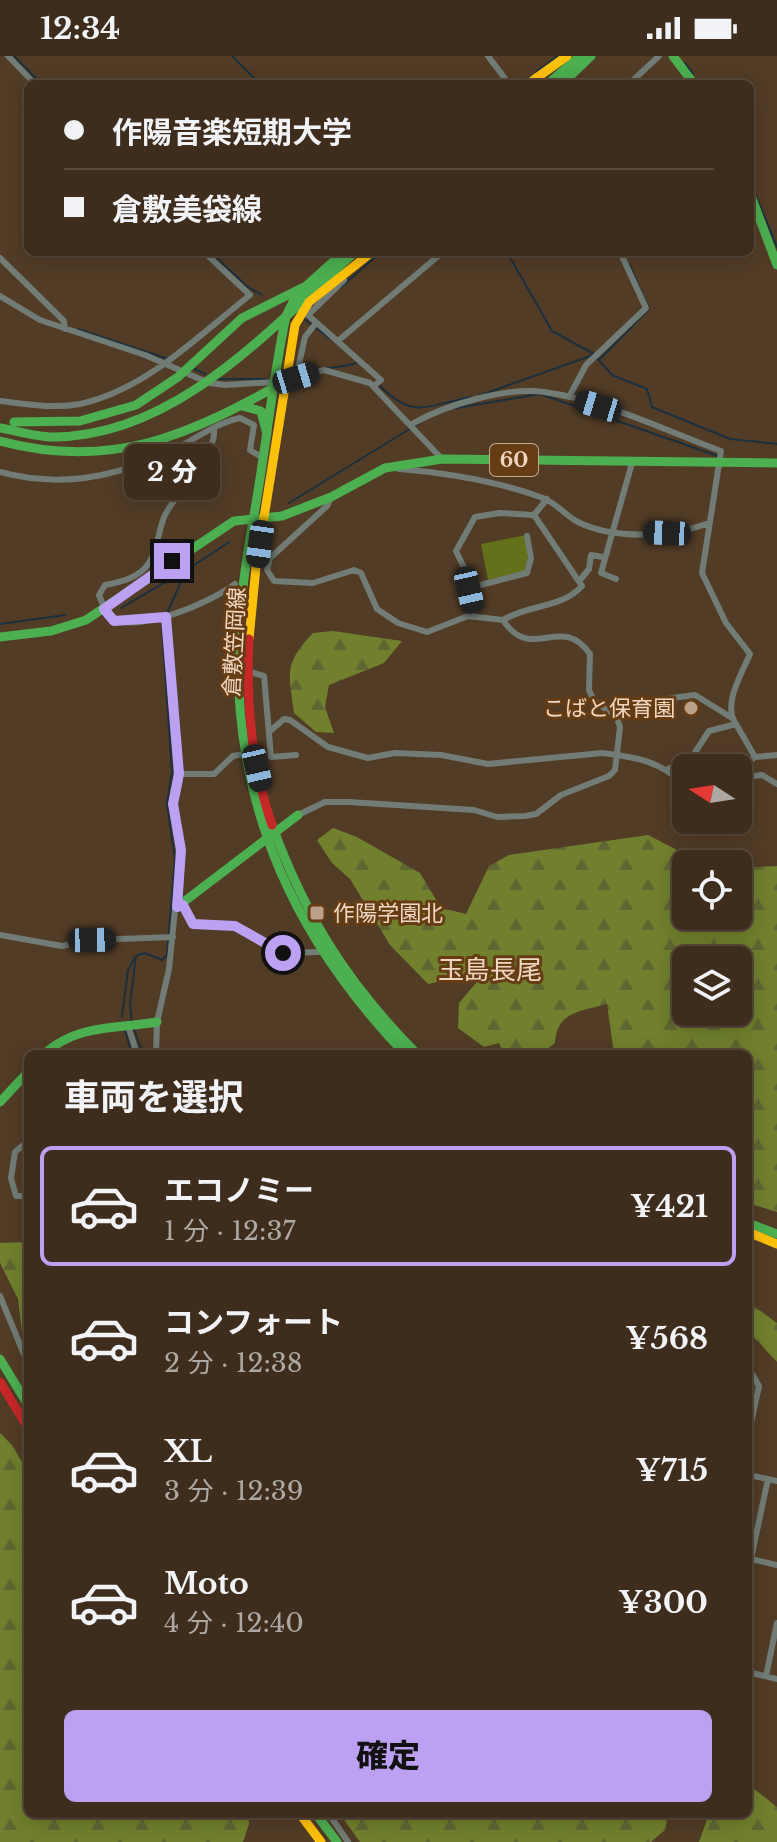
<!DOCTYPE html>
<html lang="ja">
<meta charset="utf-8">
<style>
body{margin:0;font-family:"Libre Baskerville","Noto Sans JP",serif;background:#453525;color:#f1f3f6;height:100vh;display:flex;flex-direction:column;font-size:30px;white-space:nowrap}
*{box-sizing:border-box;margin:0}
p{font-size:26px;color:#ada8a3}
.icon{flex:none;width:44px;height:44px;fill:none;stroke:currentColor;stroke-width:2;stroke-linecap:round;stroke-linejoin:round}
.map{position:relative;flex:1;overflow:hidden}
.panel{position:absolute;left:24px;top:994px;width:728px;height:768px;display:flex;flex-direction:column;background:#3e2d1c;border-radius:12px;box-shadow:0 4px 20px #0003,0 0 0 2px #57493b}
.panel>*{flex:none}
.guide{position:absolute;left:24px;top:24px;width:730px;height:176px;border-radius:12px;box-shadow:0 4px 20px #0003,0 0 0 2px #57493b;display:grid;align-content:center;height:176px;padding:0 40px;background:#3e2d1c}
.needle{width:52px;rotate:282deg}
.buttons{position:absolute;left:672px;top:698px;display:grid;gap:16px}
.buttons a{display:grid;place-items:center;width:80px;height:80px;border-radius:12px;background:#3e2d1c;box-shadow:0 4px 20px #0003,0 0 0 2px #57493b;font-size:40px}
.end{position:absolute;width:36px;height:36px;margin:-18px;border:10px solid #bca0f2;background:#111;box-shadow:0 0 0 4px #111}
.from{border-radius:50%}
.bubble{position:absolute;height:56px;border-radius:12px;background:#3e2d1c;box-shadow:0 4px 20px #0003,0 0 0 2px #57493b;font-size:26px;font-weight:800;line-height:56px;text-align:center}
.car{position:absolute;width:24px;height:48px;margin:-24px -12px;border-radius:10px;box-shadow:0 0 6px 2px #0007;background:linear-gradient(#222 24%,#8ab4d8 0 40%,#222 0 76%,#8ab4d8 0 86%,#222 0)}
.guide b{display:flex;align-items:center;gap:28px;height:76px;font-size:30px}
.guide b+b{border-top:2px solid #57493b}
.guide i{width:20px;height:20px;background:#f1f3f6}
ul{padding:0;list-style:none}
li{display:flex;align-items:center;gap:24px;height:120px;margin:0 16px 12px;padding:0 24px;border:4px solid transparent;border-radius:12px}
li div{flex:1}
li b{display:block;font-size:30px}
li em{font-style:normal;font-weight:800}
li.current{border-color:#bca0f2}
li>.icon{width:72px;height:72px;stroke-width:1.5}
h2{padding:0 40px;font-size:36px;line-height:96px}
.action{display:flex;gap:16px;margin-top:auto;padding:16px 40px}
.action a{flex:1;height:92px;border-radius:12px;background:#bca0f2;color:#111;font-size:32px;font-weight:800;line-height:92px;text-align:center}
.status{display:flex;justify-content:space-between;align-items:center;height:56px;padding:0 40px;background:#3e2d1c;direction:ltr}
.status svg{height:22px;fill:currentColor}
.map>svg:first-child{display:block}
.forest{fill:url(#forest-firs);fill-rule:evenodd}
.green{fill:#62711a}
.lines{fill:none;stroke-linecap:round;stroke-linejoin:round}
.stream{stroke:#1a303f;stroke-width:2}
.street{stroke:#717c76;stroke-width:6}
.fast{stroke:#4caf50;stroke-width:9}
.slow{stroke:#ffc107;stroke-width:9}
.jam{stroke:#c62828;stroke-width:9}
.route{stroke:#bca0f2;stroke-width:10}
.poi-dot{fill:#b9a18b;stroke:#653c13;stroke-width:3}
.labels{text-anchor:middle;stroke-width:6;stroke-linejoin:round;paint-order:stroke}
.shield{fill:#653c13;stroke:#c6a88e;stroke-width:2}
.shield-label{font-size:20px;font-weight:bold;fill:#f0d7c2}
.street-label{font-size:22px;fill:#f0d7c2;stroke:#653c13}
.poi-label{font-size:22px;fill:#f0d7c2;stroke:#653c13;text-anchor:end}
.quarter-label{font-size:26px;fill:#f0d7c2;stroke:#653c13}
</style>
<div class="status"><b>12:34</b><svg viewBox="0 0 49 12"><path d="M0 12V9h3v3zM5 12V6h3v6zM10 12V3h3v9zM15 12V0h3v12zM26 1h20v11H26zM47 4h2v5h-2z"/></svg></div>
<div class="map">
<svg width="777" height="1786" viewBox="0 0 777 1786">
<defs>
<pattern id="forest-firs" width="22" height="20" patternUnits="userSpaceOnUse" patternTransform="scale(2)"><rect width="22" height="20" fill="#70802d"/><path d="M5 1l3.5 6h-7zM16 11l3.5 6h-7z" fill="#606632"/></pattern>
</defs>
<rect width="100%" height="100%" fill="#523c26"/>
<path class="forest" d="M333,575l69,10 -18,22 -55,22 -4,22 9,26 -18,-1 -22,-19c-5,-41 -11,-48 19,-80z
M333,772l24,9 63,36 21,35 25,6 23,-48 20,-11 139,-20 56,29h-18v52h52v-48l39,-2v346l-29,-9v-149h-134l-7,-50c-26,7 -51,8 -52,39l-14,11h-37l-5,-11 -15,4 -26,-19 1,-25 27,-32 -58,13 -38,-39 -40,-66 -18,-16 -15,-23zM738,904v52h-52v-52z
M28,1186v103l-5,-4 -5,-42 -18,-36v-20z
M748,1246l29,21v39l-29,-31z
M0,1377l12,12 16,27v342h220l1,10 -6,18h-243z
M748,1728l29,23v35h-78l10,-28h39z
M340,1758h327l-1,15 -15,13h-291z"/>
<path class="green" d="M526,479l2,25 -3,11 -37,9 -7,-36z"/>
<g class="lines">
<path class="stream" d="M14,0l27,28
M232,0l28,28
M685,7l8,11
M536,16l22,-16
M519,28l12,-8
M750,126l27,65
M210,196l38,35 14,8
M507,196l45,79 42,23
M341,231l40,-35
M304,263l28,21
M78,273l90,30
M597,302l15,17 35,14 5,18 78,32 47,5
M599,304l50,-51 -20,-45
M193,312l12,6
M304,316c18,-5 34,-3 52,-9
M219,323h47
M380,330c35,35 48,18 92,11
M478,340l115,-41
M456,352l84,-14 178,62
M289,447l132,-81
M121,552c37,-22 73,-41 108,-66
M168,555l16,-36
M0,568l65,-9
M122,961l6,-47 7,-13
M132,967l-2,-19 6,-48 9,-3 17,7 5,-5 8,-95 -8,-57 5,-31 -10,-146
M134,973l9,25
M125,974l7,24"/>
<path class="street" d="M8,0l27,28
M488,0l21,28
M629,28l30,-28
M0,202l64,63 1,8
M344,224l-36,35 73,65 -6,5
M0,240l40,24 105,35 64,28 16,2 49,-3
M339,284l104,-88
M296,322l9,-41 11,-14
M285,325l39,-11 46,13 72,76
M569,341l17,-32 60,-57 -26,-56
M0,345c26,3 54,8 80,3 66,-14 119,-69 170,-109l-46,-43
M412,368c33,-19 93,-37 132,-32 60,8 120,38 177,59l-19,122 24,50 24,31c-8,19 -28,51 -14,70l-27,7 -15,23 -26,15
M214,373c3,27 -37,62 -49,86 -7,15 -7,35 -16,48 -10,15 -28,19 -44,22l-6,10 9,22c30,18 101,-14 127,-33
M399,413c48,4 98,12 144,29 13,5 22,17 35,24 36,18 94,15 131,1
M0,416c62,17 123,4 179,-25 19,-10 40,-25 61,-29l14,7 -4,25 13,8
M616,523l-15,-6 31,-110
M580,524l9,-11 2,-14 12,2
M473,530l-17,-35 19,-34 25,-4 34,2 13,-16
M473,561l-4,-29 58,-15 4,-15 -4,-22
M503,564c26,-16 58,-11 79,-34l-48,-71
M247,615l17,5 7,81 25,-2
M672,642l23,-3 37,23
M736,668l19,33
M269,676l15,-13 6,1 38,27 40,11 27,-5 46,2 47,9 114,-11c35,4 58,8 84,33
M738,714l17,-13 22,-2
M179,718h35l19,-18 11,-2
M738,722l24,-3 15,9
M298,759l27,-13h24l125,8 23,7 28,-1 11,-2 25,-19 48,-19 6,-6 5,-43 -4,-11 -22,-15 -5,-11 1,-36c-30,-42 -58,10 -87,-34l-35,-4 -41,16 -29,-9 -21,-14 -16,-36 -7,-3 -41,13 -39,-2 -7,-11 3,-12 57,-52 4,-9
M183,849l10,19 42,2 48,27 36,-1
M0,879l62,11 30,-6 81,-3
M128,970l9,28
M156,998l1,-32 12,-53 12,-119 -8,-46 6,-30 -13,-157
M28,1085l-13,11 -4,26 5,18h12
M0,1240l28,68
M748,1311l11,19 -11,51
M748,1419l29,6
M751,1503l26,6
M748,1517l20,-94
M748,1616l29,7
M766,1620l11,-53
M329,1758l19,28"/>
<path class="fast" d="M673,0l21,28
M548,28l32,-28
M562,28l29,-28
M750,137l27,72
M344,196l-47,42 -11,22c-11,51 -17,104 -25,156 -9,59 -22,119 -23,180 -2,160 58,288 167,402
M242,350l19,5 6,23
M14,366l66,-1 56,-16 42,-28 64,-59 62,-31
M0,372c17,3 37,9 54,9 123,-1 217,-109 301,-185
M0,385c113,30 189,-6 286,-60
M0,581l51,-6 35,-11 148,-99 48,-5 49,-19 54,-29 57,-9 335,4
M272,769c34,93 76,159 145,229
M177,851l121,-92
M44,998c33,-30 72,-25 113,-32
M0,1046l28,-30
M748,1167l29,11
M0,1303l28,46
M316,1758l21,28"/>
<path class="slow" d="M528,28l39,-28
M249,583l7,-72 39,-242 14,-23 63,-50
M748,1176l29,12
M300,1758l21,28"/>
<path class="jam" d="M249,583c-3,62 3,128 23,186
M0,1326l28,46"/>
</g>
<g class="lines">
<path class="route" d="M172,505l-68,48 10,12 52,-4 13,157 -6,30 8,46 -4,57 6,-2 10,19 42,2 48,27"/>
</g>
<g class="poi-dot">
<circle cx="691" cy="652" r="8"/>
<rect x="309" y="849" width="16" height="16" rx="4"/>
</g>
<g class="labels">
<rect class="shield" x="490" y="388" width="48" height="32" rx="6"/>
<g class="shield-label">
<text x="514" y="411">60</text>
</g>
<g class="street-label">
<text transform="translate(234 586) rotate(-87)" y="8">倉敷笠岡線</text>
</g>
<g class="poi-label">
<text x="675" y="660">こばと保育園</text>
<text x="333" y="865" text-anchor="start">作陽学園北</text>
</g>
<g class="quarter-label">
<text x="490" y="923">玉島長尾</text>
</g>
</g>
</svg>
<div class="buttons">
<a><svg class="needle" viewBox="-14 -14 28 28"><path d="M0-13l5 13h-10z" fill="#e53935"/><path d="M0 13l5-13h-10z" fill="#ada8a3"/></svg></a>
<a><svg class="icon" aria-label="locate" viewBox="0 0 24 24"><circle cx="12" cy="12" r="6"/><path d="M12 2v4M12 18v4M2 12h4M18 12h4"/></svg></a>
<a><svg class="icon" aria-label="layers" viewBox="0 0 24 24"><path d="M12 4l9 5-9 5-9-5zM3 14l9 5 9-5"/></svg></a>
</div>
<i class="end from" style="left:283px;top:897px"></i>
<i class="end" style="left:172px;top:505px"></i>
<div class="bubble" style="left:124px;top:388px;width:96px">2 分</div>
<i class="car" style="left:296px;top:322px;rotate:73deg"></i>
<i class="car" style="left:598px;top:350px;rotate:287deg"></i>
<i class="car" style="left:667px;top:477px;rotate:272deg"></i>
<i class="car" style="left:260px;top:488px;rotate:188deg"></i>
<i class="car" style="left:469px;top:534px;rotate:167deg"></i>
<i class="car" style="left:257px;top:712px;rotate:167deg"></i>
<i class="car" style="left:92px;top:884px;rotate:89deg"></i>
<div class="guide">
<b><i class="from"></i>作陽音楽短期大学</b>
<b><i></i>倉敷美袋線</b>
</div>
<section class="panel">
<h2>車両を選択</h2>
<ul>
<li class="current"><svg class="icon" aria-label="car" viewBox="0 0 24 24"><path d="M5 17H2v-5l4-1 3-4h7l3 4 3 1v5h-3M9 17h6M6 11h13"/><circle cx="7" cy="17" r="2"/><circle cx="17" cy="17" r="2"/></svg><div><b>エコノミー</b><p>1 分 · 12:37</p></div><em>¥421</em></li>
<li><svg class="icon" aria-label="car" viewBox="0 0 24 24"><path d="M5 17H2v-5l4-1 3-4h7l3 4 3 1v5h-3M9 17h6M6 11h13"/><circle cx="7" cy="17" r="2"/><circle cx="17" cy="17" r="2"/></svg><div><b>コンフォート</b><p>2 分 · 12:38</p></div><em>¥568</em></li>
<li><svg class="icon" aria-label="car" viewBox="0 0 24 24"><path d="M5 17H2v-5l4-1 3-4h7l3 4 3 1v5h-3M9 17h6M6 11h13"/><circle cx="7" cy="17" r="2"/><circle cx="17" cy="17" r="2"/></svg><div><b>XL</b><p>3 分 · 12:39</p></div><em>¥715</em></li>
<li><svg class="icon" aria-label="car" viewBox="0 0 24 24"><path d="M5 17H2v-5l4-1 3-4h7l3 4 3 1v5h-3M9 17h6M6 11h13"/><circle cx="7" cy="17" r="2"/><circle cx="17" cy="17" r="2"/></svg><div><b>Moto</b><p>4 分 · 12:40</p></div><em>¥300</em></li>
</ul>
<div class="action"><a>確定</a></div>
</section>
</div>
